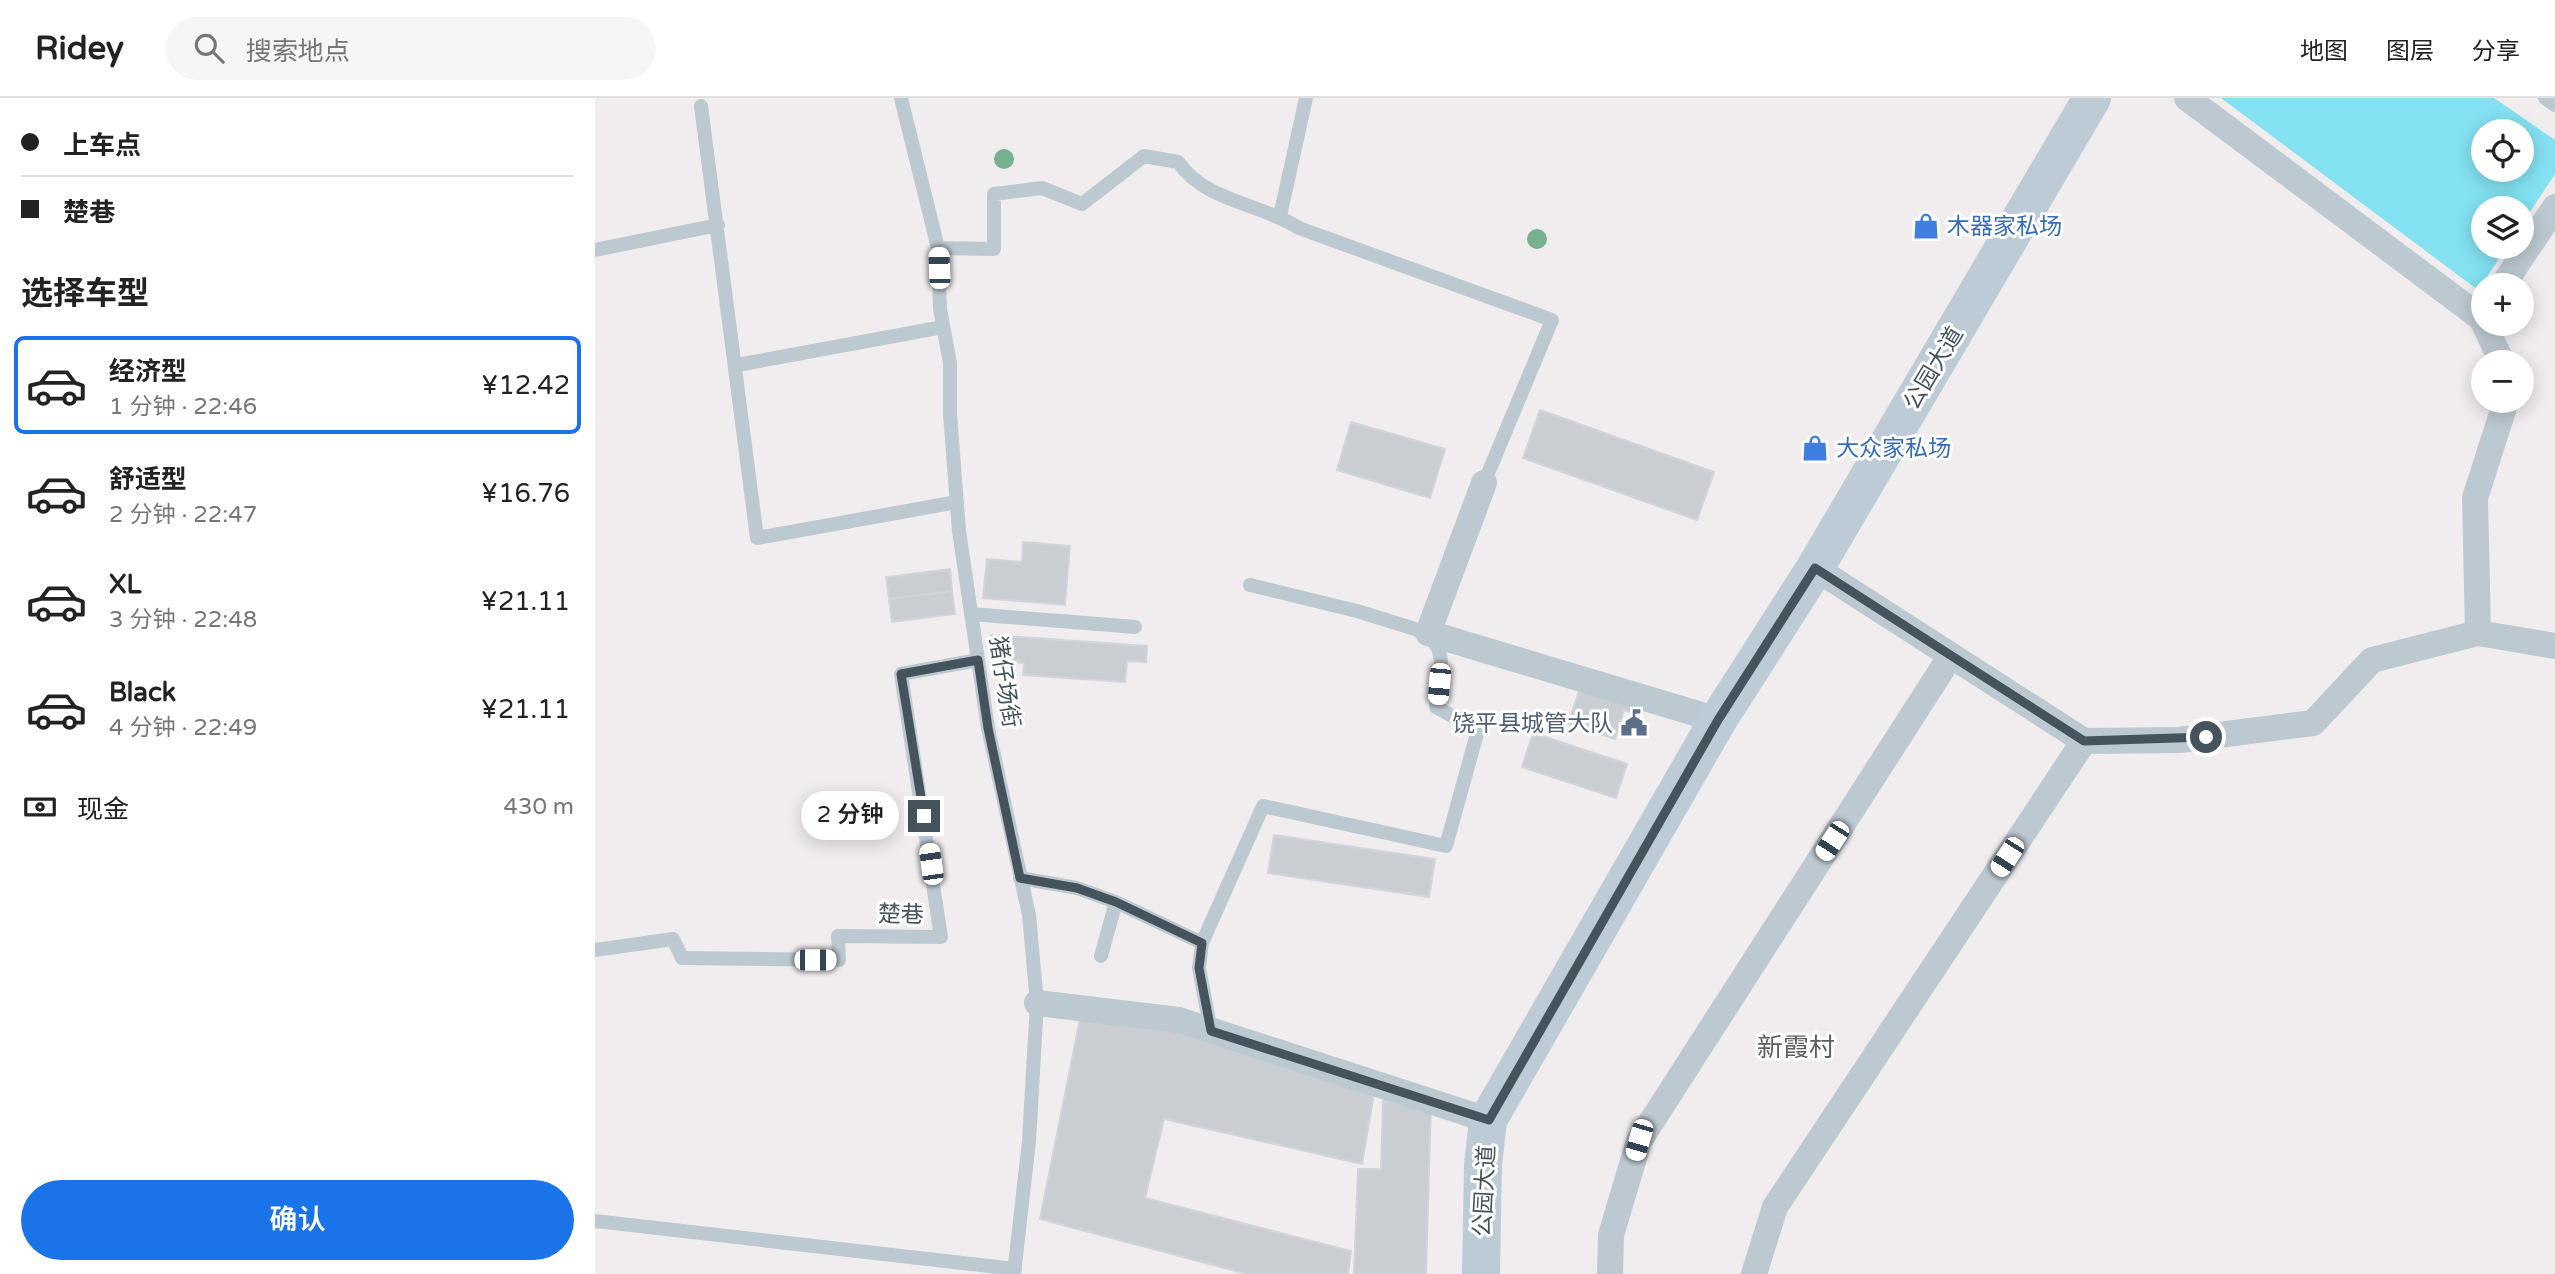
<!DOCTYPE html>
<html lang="zh">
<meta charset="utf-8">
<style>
body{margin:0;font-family:"Varela Round","Noto Sans SC",sans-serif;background:#f6f6f6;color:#222;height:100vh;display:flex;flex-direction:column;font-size:26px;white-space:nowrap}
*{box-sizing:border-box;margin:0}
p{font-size:23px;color:#767676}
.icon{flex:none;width:38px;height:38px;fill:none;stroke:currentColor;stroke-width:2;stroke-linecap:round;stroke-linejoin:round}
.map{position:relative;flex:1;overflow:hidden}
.sheet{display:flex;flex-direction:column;background:#fff;width:595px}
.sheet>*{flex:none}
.hud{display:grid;align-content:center;height:154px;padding:0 21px;background:#fff}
.fabs{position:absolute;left:1876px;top:21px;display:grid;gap:14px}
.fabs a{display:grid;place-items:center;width:63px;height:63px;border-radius:50%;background:#fff;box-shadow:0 4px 18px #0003;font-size:35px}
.end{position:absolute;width:32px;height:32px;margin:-16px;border:9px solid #45535c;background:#fff;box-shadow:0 0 0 4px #fff}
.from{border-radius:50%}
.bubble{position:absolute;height:49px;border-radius:24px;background:#fff;box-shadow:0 4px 18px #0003;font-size:23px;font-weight:600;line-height:49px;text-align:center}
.car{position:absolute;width:21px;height:42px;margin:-21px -10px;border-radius:9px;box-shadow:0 0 5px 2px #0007;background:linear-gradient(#fff 24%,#345 0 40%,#fff 0 76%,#345 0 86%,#fff 0)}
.hud b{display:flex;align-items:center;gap:24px;height:66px;font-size:26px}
.hud b+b{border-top:2px solid #e0e0e0}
.hud i{width:18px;height:18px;background:#222}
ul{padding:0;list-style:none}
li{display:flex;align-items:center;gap:21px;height:98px;margin:0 14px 10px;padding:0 7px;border:4px solid transparent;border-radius:10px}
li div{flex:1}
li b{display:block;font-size:26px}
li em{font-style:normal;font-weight:600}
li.on{border-color:#1a73e8}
li>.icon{width:63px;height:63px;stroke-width:1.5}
h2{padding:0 21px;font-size:32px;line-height:84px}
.pay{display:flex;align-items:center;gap:18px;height:77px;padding:0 21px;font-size:26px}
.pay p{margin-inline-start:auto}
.primary-button{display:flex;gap:14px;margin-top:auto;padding:14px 21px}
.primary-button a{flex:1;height:80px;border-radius:42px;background:#1a73e8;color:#fff;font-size:28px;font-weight:600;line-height:80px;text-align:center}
header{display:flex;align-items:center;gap:42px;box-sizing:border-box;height:98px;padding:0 35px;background:#fff;border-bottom:2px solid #e0e0e0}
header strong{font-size:33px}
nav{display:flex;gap:38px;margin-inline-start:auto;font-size:24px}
.search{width:490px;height:63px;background:#f6f6f6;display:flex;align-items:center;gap:18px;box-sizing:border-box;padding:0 24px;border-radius:38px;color:#767676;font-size:26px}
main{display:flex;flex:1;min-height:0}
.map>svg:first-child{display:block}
.water{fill:#83e1f1;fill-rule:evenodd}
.building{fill:#caced3;stroke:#d1d4da;stroke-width:2}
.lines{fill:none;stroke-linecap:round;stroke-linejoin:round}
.service{stroke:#bdc9d1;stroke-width:14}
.minor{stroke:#bdc9d1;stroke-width:26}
.secondary{stroke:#bdcbd6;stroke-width:38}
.tree{fill:#76b290}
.route{stroke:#45535c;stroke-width:9}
.labels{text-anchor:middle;stroke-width:6;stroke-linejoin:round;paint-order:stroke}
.shop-label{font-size:23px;fill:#366cbe;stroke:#fff;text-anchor:start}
.street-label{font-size:23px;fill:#45535c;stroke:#fff}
.service-label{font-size:23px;fill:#4e5e75;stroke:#fff;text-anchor:end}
.quarter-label{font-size:26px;fill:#5a5f63;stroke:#fff}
</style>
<header>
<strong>Ridey</strong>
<div class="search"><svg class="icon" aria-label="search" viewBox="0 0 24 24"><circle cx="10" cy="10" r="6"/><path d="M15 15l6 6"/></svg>搜索地点</div>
<nav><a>地图</a><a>图层</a><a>分享</a></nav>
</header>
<main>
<section class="sheet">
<div class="hud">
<b><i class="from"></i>上车点</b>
<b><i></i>楚巷</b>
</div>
<h2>选择车型</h2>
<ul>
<li class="on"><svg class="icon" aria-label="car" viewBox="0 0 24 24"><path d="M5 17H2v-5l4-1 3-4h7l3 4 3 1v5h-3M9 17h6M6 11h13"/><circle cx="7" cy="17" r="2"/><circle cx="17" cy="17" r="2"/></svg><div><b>经济型</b><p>1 分钟 · 22:46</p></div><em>¥12.42</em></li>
<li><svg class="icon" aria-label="car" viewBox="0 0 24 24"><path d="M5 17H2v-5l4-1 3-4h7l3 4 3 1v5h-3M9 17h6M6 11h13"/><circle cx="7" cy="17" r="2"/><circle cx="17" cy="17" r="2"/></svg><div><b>舒适型</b><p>2 分钟 · 22:47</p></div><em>¥16.76</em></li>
<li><svg class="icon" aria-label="car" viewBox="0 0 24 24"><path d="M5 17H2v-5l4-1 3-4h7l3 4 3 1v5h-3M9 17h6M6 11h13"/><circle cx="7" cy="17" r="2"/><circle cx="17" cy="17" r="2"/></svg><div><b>XL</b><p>3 分钟 · 22:48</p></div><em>¥21.11</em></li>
<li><svg class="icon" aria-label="car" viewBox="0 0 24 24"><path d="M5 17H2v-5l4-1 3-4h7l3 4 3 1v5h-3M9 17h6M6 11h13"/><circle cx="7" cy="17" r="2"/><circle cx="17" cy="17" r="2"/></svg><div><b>Black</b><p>4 分钟 · 22:49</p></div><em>¥21.11</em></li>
</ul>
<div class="pay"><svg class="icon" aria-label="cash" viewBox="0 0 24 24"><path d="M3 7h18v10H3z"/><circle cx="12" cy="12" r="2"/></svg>现金<p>430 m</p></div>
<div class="primary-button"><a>确认</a></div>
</section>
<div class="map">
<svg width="1960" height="1176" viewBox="0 0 1960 1176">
<rect width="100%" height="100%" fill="#f1edee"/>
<path class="water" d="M1626,0h273l61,42v34l-33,50v-16h-39v39h24l-29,43zM1888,33h39v39h-39z"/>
<path class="building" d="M945,312l174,62 -17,48 -174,-62z
M756,324l94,27 -15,49 -93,-28z
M428,444l47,4 -5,59 -82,-7 4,-39 35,3z
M355,471l2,22 -63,8 -3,-22z
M357,493l3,23 -63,8 -3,-23z
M396,537l156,11 -1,16 -19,-1 -2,21 -102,-7 1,-12 -34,-3z
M986,587l60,19 -3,10 -14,-4 -9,29 -47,-15z
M938,635l94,31 -11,34 -94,-31z
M679,737l161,24 -6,38 -161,-24z
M485,921l101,12 193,62 -12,71 -198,-45 -19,79 206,53 -3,23h-101l-207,-55z
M788,1003l48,1 -5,172h-72l4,-105h23z"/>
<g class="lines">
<path class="service" d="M306,0l37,150 2,61 10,54v51l9,117 29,197 41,187 8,88 -8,138 -15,133
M1950,0l10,7
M106,8l56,432 200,-36
M685,118l26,-118
M343,150l56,1v-55l48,-6 40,16 62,-48 34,6c28,40 82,41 121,66l253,92 -68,163
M0,152l123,-25
M142,267l206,-38
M376,516l164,13
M425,780l57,10 39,14 -15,54
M521,804l86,41 -3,25 12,63
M607,845l61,-137 183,40 32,-116 -42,-23 5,-46 -2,-11 -11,-17 -71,-22 -107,-26
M0,852l78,-11 9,19 157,2 -1,-24 103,1 -40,-263 77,-14
M0,1123l420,48"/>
<path class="minor" d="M1592,0l294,220 2,-3
M1908,187l52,-78
M1889,226l18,38
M1911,303l-31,97 3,135 77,13
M889,385l-56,150 290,87
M1220,470l269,173 96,-1 133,-17 59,-63 106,-27
M442,905l142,17 309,100
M1015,1176l1,-39 28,-94 311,-484
M1159,1176l21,-67 309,-466"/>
<path class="secondary" d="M886,1176l2,-109 5,-45 230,-400 97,-152 277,-470"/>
</g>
<g class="tree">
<circle cx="409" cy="61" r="10"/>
<circle cx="942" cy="141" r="10"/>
</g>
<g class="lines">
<path class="route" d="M329,718l-23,-142 77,-14 10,68 32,150 57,10 39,14 86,41 -3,25 12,63 278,89 229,-400 97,-152 269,173 122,-4"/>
</g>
<defs>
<g id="shop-bare" transform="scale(2.1)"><path d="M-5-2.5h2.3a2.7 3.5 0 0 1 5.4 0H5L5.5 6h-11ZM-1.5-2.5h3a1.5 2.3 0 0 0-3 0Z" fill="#3f7fe0" stroke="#fff" stroke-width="2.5" paint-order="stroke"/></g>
<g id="civic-bare" transform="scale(2.1)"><path d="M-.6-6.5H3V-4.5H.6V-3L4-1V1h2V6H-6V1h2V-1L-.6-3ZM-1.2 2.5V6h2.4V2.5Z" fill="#5c6f8a" stroke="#fff" stroke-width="2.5" paint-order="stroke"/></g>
</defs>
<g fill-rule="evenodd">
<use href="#shop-bare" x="1331" y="128"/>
<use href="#shop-bare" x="1220" y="350"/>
<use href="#civic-bare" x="1039" y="625"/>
</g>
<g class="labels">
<g class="shop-label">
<text x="1352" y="136">木器家私场</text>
<text x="1241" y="358">大众家私场</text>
</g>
<g class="street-label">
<text transform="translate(1338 270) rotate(-59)" y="8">公园大道</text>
<text transform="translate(410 584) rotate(81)" y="8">猪仔场街</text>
<text transform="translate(306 816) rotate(1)" y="8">楚巷</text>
<text transform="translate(889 1093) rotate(-87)" y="8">公园大道</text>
</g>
<g class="service-label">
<text x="1018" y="633">饶平县城管大队</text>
</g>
<g class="quarter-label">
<text x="1201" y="958">新霞村</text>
</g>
</g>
</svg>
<div class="fabs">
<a><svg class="icon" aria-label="locate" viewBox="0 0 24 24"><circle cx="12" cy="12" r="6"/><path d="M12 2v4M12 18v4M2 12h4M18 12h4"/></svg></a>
<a><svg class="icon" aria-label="layers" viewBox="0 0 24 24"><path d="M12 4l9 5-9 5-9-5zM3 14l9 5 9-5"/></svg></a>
<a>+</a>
<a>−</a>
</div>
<i class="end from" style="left:1611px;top:639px"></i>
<i class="end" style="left:329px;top:718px"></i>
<div class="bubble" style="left:206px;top:693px;width:98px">2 分钟</div>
<i class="car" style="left:344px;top:170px;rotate:358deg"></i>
<i class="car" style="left:844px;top:586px;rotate:185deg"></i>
<i class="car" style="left:1237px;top:743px;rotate:213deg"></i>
<i class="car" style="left:1412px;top:759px;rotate:213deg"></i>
<i class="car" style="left:336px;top:766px;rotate:352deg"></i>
<i class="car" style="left:220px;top:862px;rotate:90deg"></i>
<i class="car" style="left:1044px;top:1042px;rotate:196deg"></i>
</div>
</main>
